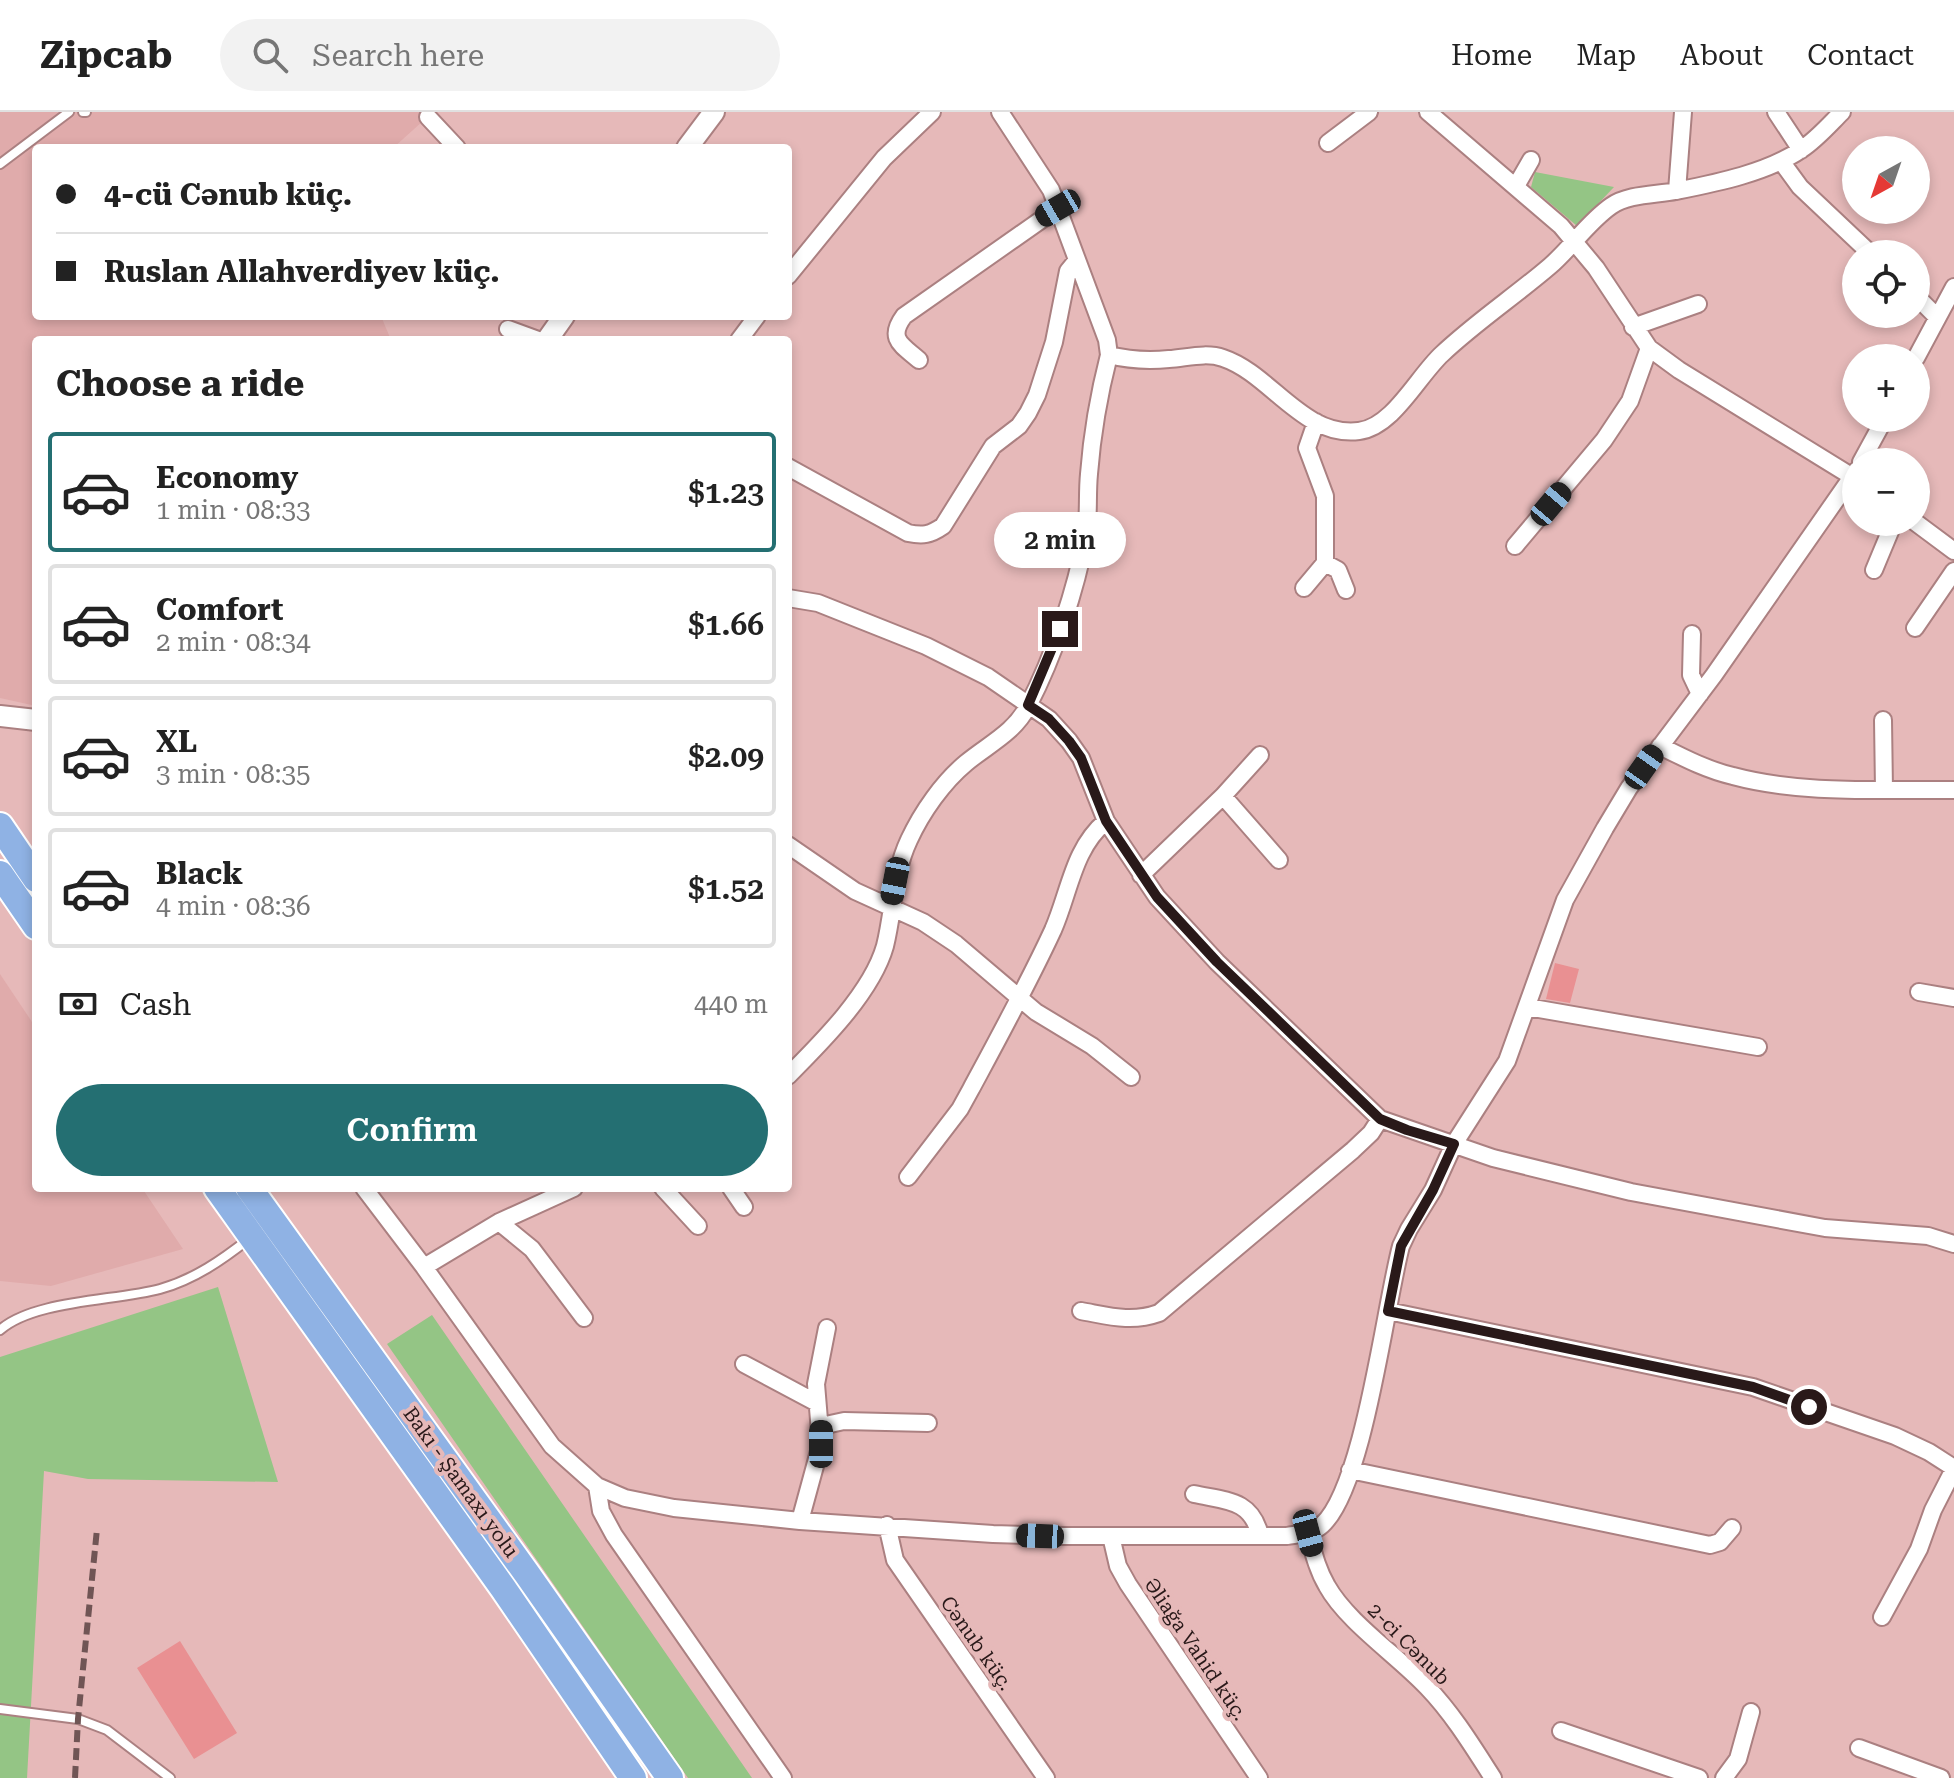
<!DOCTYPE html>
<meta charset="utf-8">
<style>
body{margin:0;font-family:"Roboto Serif",serif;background:#f2f2f2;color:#222;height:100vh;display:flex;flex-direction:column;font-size:30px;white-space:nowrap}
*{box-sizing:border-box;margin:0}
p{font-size:26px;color:#767676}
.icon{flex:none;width:44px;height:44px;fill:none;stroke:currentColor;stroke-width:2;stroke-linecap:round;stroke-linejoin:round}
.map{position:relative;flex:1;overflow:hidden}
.details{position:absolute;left:32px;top:224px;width:760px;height:856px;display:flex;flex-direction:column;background:#fff;border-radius:8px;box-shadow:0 4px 12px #0003}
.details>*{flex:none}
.hud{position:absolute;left:32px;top:32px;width:760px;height:176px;border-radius:8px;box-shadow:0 4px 12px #0003;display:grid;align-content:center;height:176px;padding:0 24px;background:#fff}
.needle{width:52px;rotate:220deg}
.fabs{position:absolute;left:1842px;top:24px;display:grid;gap:16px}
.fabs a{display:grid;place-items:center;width:88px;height:88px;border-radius:50%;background:#fff;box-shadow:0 4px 12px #0003;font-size:40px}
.end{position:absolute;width:36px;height:36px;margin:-18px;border:10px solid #291919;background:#fff;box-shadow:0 0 0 4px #fff}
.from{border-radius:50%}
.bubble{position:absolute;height:56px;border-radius:28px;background:#fff;box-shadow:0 4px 12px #0003;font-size:26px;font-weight:600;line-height:56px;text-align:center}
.car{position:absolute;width:24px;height:48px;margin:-24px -12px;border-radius:10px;box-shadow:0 0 6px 2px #0007;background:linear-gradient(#222 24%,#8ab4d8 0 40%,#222 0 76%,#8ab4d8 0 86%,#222 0)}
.hud b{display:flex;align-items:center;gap:28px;height:76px;font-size:30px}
.hud b+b{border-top:2px solid #e0e0e0}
.hud i{width:20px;height:20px;background:#222}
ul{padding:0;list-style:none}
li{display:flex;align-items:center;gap:24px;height:120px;margin:0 16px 12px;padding:0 8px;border:4px solid #e0e0e0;border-radius:8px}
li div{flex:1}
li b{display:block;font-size:30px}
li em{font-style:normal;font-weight:600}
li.on{border-color:#246f72}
li>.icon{width:72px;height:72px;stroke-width:1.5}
h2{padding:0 24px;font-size:36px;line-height:96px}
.pay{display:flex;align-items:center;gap:20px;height:88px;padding:0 24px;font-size:30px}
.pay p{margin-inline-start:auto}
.button{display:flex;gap:16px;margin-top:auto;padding:16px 24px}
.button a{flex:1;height:92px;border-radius:48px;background:#246f72;color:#fff;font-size:32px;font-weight:600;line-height:92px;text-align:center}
header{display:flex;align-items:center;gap:48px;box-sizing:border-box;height:112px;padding:0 40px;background:#fff;border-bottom:2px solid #e0e0e0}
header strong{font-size:38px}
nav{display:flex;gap:44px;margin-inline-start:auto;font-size:28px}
.search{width:560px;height:72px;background:#f2f2f2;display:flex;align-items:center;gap:20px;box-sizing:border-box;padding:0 28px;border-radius:44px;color:#767676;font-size:30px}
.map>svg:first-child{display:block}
.built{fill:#e0abab}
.green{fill:#94c585}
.building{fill:#e99092}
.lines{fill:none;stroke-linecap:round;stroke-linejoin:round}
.service-casing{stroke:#ab8081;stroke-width:12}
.minor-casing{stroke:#ab8081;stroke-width:20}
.tertiary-casing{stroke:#ab8081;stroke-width:24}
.trunk-casing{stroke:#fff;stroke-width:30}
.service{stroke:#fff;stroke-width:8}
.minor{stroke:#fff;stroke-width:16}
.tertiary{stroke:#fff;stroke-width:20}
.trunk{stroke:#8fb2e4;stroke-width:26}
.rail{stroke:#705555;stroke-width:6;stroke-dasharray:12 6;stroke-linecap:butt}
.route{stroke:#291919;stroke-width:10}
.labels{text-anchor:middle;stroke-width:8;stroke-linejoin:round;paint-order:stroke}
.street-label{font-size:20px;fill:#291919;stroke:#e6b9b9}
</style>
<header>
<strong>Zipcab</strong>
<div class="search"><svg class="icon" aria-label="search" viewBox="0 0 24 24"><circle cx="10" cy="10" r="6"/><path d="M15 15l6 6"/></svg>Search here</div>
<nav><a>Home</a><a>Map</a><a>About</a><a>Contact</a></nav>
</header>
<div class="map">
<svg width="1954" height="1666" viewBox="0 0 1954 1666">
<rect width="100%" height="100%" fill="#e6b9b9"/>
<path class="built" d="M0,0h433l-40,36h-357v168h345l10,24h-355v366l-36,-8z
M0,862l36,54v160h106l41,61 -132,37 -51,-5z"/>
<path class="green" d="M1535,60l79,15 -37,39 -46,-39z
M218,1175l60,195 -190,-3 -44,-8 -17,307h-27v-421z
M432,1203l320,463h-64l-301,-434z"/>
<path class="building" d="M1555,851l24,6 -9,34 -24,-4z
M180,1529l57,92 -43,26 -57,-91z"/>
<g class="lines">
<g class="service-casing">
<path id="service" d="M83,0h3
M0,52l69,-52
M0,1218c34,-30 115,-29 160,-41 35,-10 62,-29 90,-51
M0,1597l78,10 29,11 63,48"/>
</g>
<g class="minor-casing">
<path id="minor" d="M1428,0l133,114 35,42 53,80 30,22 177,109
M1776,0l25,38
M428,5l29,31
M1328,31l41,-31
M1781,49l19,26 71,67
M1516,74l15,-26
M1677,79l6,-79
M788,164l96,-118 48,-46
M1916,184l21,21
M1633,215l65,-23
M508,217l30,11
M739,228l18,-24
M1109,243c20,5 39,6 60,4 17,-1 37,-7 54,-1 48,16 80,80 136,73 34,-4 59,-55 83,-77 34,-32 73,-58 108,-88 21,-18 38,-44 61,-60 17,-12 44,-11 65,-15 40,-8 91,-18 126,-42 15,-10 27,-24 40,-37
M1916,246l38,-71
M919,248c-17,-15 -32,-21 -15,-44l154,-108
M1316,310l-9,26 18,48v67l13,7 8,20
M1861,350l24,-44
M788,355l120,66c15,3 22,2 35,-7l50,-80 26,-20 9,-13 9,-18 17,-53 14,-71 9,-11
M1915,410l39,29
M1515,434l89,-106 26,-39 19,-53
M1874,458l20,-48
M1304,476l21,-25
M788,486l30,5 108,43 62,31 61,42 20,22 12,17 25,63 51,76 60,65 163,157 113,39 138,34 194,36 103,8 26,8
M1915,516l39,-57
M1692,522l-1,41 9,19
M1883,608l1,70
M1660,634c24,12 47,24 73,30 71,19 149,13 221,14
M1223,684l56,64
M788,733l67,46 68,31 33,22 80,68 56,34 39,31
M1141,763l82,-79 37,-41
M1919,880l35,6
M1527,895l231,40
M788,964c34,-34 84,-84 97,-130 9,-36 8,-72 24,-106 13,-28 34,-58 57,-77 23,-19 48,-30 62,-57 26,-50 48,-116 58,-171 3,-20 1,-41 3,-61 3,-39 10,-80 20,-119l-2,-15 -56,-150 -51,-78
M908,1065l52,-68 11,-20c28,-52 57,-105 82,-159 17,-39 20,-81 53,-109
M364,1076l60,79 128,179 45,40 28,12 49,10 126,13 193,13 71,2h223c12,-2 25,-2 35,-11 42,-38 63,-219 79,-279l8,-17 24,-39 21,-46 53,-83 58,-161 40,-72 24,-40 85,-113 142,-204
M663,1076l35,38
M731,1076l13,19
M499,1110l33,27 52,69
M424,1155l75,-45 75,-34
M1081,1199c28,5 50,12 78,2l194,-163 18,-17 9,-14
M1388,1199l365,76 142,49 34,16 25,16
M744,1252l73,39
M821,1314l23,-5 84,2
M1350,1358l360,75 10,-3 12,-14
M597,1374l4,25 13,24 169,243
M1194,1382c32,7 57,5 66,41
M800,1409l21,-77 -5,-60 11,-56
M887,1413l8,35 151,218
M1308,1421c5,18 9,36 19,53 20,36 71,70 100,101 26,27 46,60 66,91
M1111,1424l7,30 10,18 131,194
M1882,1505l37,-68 14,-39 21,-41
M1561,1619l138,47
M1859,1636l82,30
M1724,1666l14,-19 13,-47"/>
</g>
<g class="tertiary-casing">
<path id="tertiary" d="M687,36l27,-36
M547,228l17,-24
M0,604l36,4"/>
</g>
<g class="trunk-casing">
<path id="trunk" d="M0,714l36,53
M0,762l36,52
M217,1076l286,400 130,190
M249,1076l278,386 143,204"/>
</g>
<use href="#service" class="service"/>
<use href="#minor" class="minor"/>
<use href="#tertiary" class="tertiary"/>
<use href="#trunk" class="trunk"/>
<path class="rail" d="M75,1666l3,-59 19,-190"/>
</g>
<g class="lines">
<path class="route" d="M1060,517l-32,76 21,14 20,22 12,17 25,63 51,76 60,65 163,157 27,11 47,14 -21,46 -32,56 -13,65 365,76 56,20"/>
</g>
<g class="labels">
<g class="street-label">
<text transform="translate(461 1370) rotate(54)" y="7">Bakı - Şamaxı yolu</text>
<text transform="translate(977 1531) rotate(55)" y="7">Cənub küç.</text>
<text transform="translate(1409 1532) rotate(45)" y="7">2-ci Cənub</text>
<text transform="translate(1196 1537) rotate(56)" y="7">Əliağa Vahid küç.</text>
</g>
</g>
</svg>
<div class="fabs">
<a><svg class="needle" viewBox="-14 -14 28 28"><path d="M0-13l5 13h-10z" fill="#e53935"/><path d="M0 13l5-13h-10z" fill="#767676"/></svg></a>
<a><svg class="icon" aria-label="locate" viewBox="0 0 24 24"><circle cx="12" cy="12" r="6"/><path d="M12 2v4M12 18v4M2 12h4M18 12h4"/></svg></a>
<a>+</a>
<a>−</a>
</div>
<i class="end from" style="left:1809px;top:1295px"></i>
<i class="end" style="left:1060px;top:517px"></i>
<div class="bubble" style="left:994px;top:400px;width:132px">2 min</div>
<i class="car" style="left:1058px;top:96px;rotate:240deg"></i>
<i class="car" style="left:1551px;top:392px;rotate:40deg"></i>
<i class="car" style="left:1644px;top:655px;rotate:35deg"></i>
<i class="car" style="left:895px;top:769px;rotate:191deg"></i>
<i class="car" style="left:821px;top:1332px;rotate:0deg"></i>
<i class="car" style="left:1308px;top:1421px;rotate:165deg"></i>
<i class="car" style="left:1040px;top:1424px;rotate:272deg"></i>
<div class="hud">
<b><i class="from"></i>4-cü Cənub küç.</b>
<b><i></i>Ruslan Allahverdiyev küç.</b>
</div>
<section class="details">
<h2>Choose a ride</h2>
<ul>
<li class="on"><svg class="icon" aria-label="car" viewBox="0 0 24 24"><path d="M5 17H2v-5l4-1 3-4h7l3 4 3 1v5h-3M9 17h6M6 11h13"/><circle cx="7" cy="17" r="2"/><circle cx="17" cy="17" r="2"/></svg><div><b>Economy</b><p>1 min · 08:33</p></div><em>$1.23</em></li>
<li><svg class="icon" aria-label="car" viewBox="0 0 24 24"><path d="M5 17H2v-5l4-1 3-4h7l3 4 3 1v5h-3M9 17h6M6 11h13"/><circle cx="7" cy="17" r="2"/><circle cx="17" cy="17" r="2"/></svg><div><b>Comfort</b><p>2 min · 08:34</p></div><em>$1.66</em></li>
<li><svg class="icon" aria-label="car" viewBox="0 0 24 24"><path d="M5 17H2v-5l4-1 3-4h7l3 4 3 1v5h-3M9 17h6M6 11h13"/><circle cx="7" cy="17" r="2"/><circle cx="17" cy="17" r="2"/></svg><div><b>XL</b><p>3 min · 08:35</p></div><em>$2.09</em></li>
<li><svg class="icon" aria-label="car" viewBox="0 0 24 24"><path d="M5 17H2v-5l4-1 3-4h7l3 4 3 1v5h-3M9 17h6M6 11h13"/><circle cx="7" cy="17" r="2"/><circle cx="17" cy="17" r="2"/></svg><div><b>Black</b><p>4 min · 08:36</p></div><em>$1.52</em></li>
</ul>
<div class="pay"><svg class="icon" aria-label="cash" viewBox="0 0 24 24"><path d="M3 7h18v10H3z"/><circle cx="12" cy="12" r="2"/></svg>Cash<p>440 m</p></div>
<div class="button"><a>Confirm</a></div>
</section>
</div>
